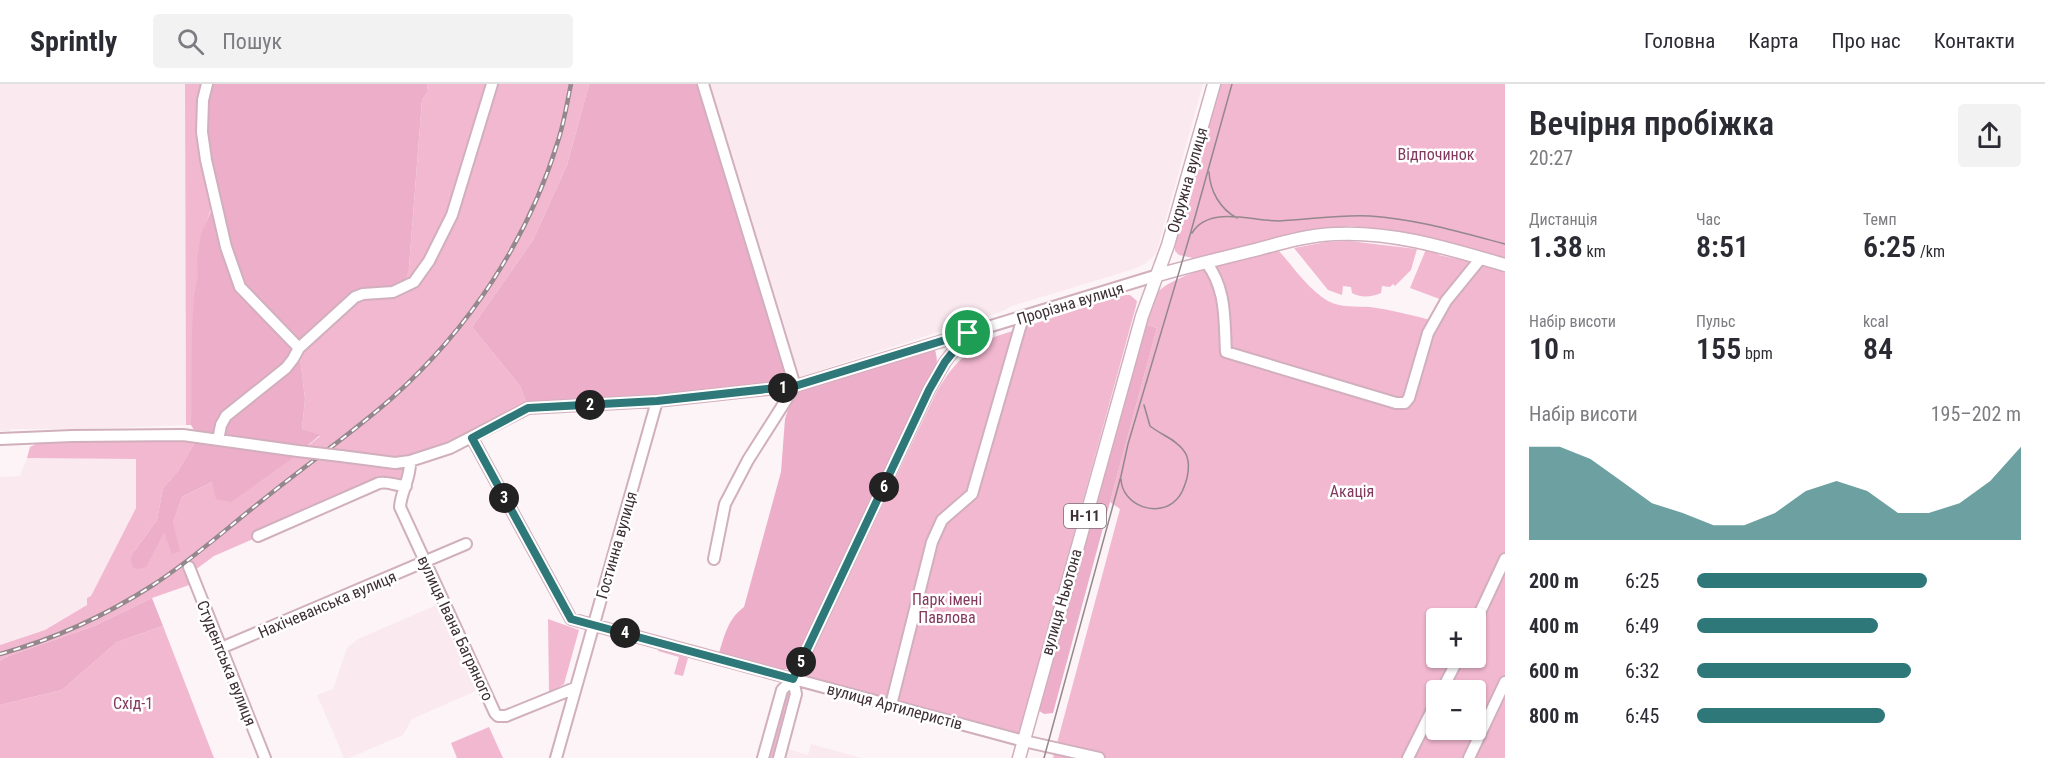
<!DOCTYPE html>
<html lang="uk">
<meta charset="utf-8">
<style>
:root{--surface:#fff;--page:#f2f2f3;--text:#2b2b33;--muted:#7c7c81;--line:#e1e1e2;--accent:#2f787a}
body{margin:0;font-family:"Roboto Condensed",sans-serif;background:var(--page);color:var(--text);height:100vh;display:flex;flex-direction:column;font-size:22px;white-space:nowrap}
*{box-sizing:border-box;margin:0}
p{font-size:20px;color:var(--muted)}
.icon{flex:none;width:33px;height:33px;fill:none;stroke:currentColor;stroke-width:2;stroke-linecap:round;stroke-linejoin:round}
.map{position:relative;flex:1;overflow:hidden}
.details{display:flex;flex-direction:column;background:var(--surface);width:540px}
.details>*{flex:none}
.buttons{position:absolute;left:1426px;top:524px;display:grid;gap:12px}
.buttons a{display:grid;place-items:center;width:60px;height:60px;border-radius:6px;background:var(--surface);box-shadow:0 2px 4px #0004;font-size:30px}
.pin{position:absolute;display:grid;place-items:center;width:51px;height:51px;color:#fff;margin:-26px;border:3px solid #fff;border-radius:50%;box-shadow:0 2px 6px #0007}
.km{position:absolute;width:30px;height:30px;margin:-15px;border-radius:50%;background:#222;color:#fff;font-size:16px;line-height:30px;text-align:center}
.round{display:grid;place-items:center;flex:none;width:63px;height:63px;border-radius:6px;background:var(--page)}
.head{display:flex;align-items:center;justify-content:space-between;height:102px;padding:0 24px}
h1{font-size:33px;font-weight:600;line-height:45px}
.figures{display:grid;grid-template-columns:repeat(3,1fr);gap:9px;height:102px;padding:6px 24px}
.figures div{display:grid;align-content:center}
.figures b{font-size:30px;font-weight:600}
.figures small{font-size:16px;font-weight:400}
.figures p{font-size:16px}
.chart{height:168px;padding:12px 24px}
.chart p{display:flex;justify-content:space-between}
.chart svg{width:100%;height:108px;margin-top:6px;fill:var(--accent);opacity:.7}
ul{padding:0 24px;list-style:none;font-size:20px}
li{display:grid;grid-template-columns:96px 72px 1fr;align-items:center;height:45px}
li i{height:15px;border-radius:8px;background:var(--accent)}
header{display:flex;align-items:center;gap:36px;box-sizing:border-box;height:84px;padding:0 30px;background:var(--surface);border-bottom:2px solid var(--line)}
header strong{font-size:28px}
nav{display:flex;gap:33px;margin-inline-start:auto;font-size:21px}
.search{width:420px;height:54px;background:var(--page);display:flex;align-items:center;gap:15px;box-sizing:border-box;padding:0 21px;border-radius:6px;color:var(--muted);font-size:22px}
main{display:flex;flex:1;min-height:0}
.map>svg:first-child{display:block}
</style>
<header>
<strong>Sprintly</strong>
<div class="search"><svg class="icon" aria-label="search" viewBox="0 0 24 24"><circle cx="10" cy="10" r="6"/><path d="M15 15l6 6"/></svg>Пошук</div>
<nav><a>Головна</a><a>Карта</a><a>Про нас</a><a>Контакти</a></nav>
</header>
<main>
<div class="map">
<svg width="1505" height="674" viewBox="0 0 1505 674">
<rect width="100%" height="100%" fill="#fcf4f7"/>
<!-- built -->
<path fill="#fbe9f0" d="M 0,0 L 185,0 L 186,341 L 85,345 L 10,345 L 10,347 L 0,347 Z
M 703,0 L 1203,0 L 1156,170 L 1146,179 L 1134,185 L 1012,222 L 1003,227 L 793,295 Z
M 27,374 L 136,375 L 136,424 L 91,513 L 87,514 L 87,521 L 45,546 L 0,561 L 0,393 L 20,392 Z
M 439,520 L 478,606 L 412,635 L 403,651 L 349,674 L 344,674 L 317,611 L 333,605 L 347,564 L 358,555 Z
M 811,660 L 861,674 L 786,674 L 788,665 L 808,671 Z"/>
<!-- green -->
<path fill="#f2b8d0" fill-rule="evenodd" d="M 185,0 L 207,0 L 214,113 C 210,133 200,150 198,170 C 197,178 199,186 198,193 C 192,243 193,292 191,341 L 186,341 Z
M 427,0 L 589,0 L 567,81 L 533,156 L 472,243 L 520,302 L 528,324 L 410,377 L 406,402 L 385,398 L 214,472 L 191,489 L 195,499 L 152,514 L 94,542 L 6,573 L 0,577 L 0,561 L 45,546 L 87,521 L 87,514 L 91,512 L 136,424 L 136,375 L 27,374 L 30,363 L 36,360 L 134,356 L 195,358 L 178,387 L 163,404 L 157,436 L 133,469 L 173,439 L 182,413 L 212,398 L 297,371 L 320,352 L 302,345 L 305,315 L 299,264 L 334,234 L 409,183 L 422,16 L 428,7 Z
M 1221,0 L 1505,0 L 1505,175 L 1418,152 L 1351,142 L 1291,149 L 1277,155 L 1193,174 L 1179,171 L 1175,167 L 1175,158 Z
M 1349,157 L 1417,165 L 1411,186 L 1395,202 L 1393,200 L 1390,203 L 1382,202 L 1381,209 C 1372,213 1360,214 1352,209 L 1351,203 L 1343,202 L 1342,211 L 1328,206 L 1294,164 L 1326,158 Z
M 1427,163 L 1434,165 L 1439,171 L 1462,176 L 1473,172 L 1505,181 L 1505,674 L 1053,674 L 1120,425 L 1110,418 L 1157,244 L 1145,240 C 1148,232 1150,221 1154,213 C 1168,188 1250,174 1279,167 C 1294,184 1309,206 1328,217 C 1341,224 1356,222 1370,223 C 1391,226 1413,231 1434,237 L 1445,217 L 1410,204 ZM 1437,534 L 1476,534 L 1476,573 L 1437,573 ZM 1437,606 L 1476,606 L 1476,645 L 1437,645 Z
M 1122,211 L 1130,211 L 1137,217 L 1136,222 L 1019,651 L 806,593 L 804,586 L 936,309 C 951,283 966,266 994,253 Z
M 548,535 L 579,546 L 564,600 L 549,609 Z
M 163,542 L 214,674 L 0,674 L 0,621 L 62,606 L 117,558 Z
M 659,565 L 688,574 L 683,592 L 674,590 L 679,573 L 658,567 Z
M 786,608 L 791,610 L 776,674 L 767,674 Z
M 489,643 L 503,674 L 457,674 L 451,659 Z"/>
<!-- forest -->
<path fill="#ecaec9" d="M 207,0 L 427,0 L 428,7 L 422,16 L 409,183 L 403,205 L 363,210 L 299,264 L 305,315 L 302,345 L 320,351 L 306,363 L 197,351 L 191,341 L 192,247 L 194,213 L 198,191 L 197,174 L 201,150 L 211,127 L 214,113 L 206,76 Z
M 589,0 L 703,0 L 795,302 L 933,260 C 941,282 936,284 924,303 L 797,575 L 789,585 L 779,585 L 719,569 C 725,550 728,535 744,523 L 781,388 L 785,335 L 795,303 L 528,324 L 520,302 L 472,243 L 533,156 L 567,81 Z
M 1145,240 L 1157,244 L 1053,629 L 1044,630 L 1038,626 Z
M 195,358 L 297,371 L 231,418 L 216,415 L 212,398 L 182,413 L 173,439 L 180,467 L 172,470 L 164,448 L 146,483 L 138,485 L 133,483 L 131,476 L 133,469 L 157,436 L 163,404 L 178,387 Z
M 152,514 L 163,542 L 117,558 L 62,606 L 0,621 L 0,577 L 6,573 L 94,542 Z"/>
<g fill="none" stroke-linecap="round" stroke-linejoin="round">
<defs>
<path id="minor" d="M 207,0 L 203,16 L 202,48 L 206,76 L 226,163 L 240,203 L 299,264
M 703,0 L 795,302 L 748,376 L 725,420 L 714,475
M 1206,178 C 1227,206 1224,235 1226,268 L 1396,319 L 1405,319 L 1409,314 L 1428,249 L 1446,217 L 1481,174
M 472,354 L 571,535 L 1024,657 L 1099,674
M 0,355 L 72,352 L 183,351 L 298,367
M 218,356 L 221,341 L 226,332 L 286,284 L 293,275 L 299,264 L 355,213 L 363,210 L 393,208 L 414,198 L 429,177 L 452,131 L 492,0
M 341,372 L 395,379 L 410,377 L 450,364 L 528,324 L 657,317 L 795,302 L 1158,191
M 410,377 C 411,394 401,407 400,423 L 495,629 L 498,632 L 506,632 L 575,604
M 258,452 L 379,399 C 388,397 396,402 406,402
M 189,483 L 265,674
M 1476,537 L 1505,475
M 221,564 L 466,460
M 1442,606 L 1459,573
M 891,621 L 932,458 L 942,436 L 972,410 L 1023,233
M 556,674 L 657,317
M 763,674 L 782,606 L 793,595 L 929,306 L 945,278 L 967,250
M 779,674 L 796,610 L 793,595
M 1408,674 L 1437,616
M 1469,674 L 1505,598"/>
<path id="major" d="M 1158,191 C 1190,182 1222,174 1255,166 C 1281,159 1308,151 1335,150 C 1394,147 1450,165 1505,181
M 1019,674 L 1142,232 L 1168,161 L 1214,0"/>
</defs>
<!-- minor casing -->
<use href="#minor" stroke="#d1afbd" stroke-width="14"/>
<!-- major casing -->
<use href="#major" stroke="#d1afbd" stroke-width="15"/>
<!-- minor -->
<use href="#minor" stroke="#fff" stroke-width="10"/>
<!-- major -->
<use href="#major" stroke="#fff" stroke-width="12"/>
<!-- tram -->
<path stroke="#94888d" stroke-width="1.5" d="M 1209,88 C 1210,107 1220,125 1237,134
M 1192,149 C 1209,121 1251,137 1278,137 C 1309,136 1339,130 1370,132 C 1416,135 1460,148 1505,160
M 1121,395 C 1122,422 1159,435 1177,415 C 1183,409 1185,401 1187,394 C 1189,385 1190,375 1184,367 C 1176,355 1161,351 1150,342 L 1144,321
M 1044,674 L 1121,392 L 1128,360 L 1190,151 L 1232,0"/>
<defs>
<path id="rail" d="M 0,570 C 55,555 105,532 153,501 C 192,476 227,444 264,415 C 306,381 351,350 392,314 C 469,245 528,156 558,57 C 564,39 567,19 571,0"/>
</defs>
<!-- rail casing -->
<use href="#rail" stroke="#94888d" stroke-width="4.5"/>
<!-- rail -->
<use href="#rail" stroke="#fff" stroke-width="2" stroke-dasharray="7" stroke-linecap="butt"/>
<defs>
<path id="minor-bridge" d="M 298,367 L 341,372"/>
</defs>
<!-- minor-bridge casing -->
<use href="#minor-bridge" stroke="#d1afbd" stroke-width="14" stroke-linecap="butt"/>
<!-- minor-bridge -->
<use href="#minor-bridge" stroke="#fff" stroke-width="10"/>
</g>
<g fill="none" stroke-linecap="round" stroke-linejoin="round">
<defs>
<path id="route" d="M 968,249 L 945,278 L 929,306 L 793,595 L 571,535 L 472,354 L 528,324 L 657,317 L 795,302 Z"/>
</defs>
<!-- route casing -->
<use href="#route" stroke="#fff" stroke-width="12"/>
<!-- route -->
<use href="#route" stroke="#2f787a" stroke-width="8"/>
</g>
<g text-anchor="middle" stroke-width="5" stroke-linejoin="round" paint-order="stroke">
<!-- shield labels -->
<rect fill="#fff" stroke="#786e72" stroke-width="1.5" x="1064" y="420" width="42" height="24" rx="4.5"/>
<g font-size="15" font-weight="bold" fill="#3e3036">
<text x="1085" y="437">Н-11</text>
</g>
<!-- park labels -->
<g font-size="16" fill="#82395d" stroke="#fff">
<text x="1436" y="76">Відпочинок</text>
<text x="1352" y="413">Акація</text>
<text x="947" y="521">Парк імені<tspan x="947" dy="18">Павлова</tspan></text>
<text x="133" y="625">Схід-1</text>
</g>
<!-- street labels -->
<g font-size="16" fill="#3e3036" stroke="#fff">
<text transform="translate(1187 96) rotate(-74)" y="6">Окружна вулиця</text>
<text transform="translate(1070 219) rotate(-17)" y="6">Прорізна вулиця</text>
<text transform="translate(616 461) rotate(-74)" y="6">Гостинна вулиця</text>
<text transform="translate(1061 518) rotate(-74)" y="6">вулиця Ньютона</text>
<text transform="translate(327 520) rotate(-23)" y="6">Нахічеванська вулиця</text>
<text transform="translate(456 544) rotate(65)" y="6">вулиця Івана Багряного</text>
<text transform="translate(227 579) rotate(68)" y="6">Студентська вулиця</text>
<text transform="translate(895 622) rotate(15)" y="6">вулиця Артилеристів</text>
</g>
</g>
</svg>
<div class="buttons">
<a>+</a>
<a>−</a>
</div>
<div class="pin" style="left:968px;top:249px;background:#1e9e55"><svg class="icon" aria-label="arrive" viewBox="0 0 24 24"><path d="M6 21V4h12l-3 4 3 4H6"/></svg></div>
<b class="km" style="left:783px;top:304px">1</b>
<b class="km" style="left:590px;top:321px">2</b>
<b class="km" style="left:504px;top:414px">3</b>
<b class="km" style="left:625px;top:549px">4</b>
<b class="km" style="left:801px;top:578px">5</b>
<b class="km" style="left:884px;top:403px">6</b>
</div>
<section class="details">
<div class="head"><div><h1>Вечірня пробіжка</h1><p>20:27</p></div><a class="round"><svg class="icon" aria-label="share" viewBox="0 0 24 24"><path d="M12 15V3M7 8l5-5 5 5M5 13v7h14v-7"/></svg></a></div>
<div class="figures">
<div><p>Дистанція</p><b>1.38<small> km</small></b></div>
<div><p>Час</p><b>8:51</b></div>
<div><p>Темп</p><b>6:25<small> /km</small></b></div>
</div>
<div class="figures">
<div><p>Набір висоти</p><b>10<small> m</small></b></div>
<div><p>Пульс</p><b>155<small> bpm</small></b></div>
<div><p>kcal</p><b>84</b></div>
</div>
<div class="chart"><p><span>Набір висоти</span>195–202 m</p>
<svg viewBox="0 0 160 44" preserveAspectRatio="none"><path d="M0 44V6L10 6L20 11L30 20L40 29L50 33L60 38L70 38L80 33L90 24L100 20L110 24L120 33L130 33L140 29L150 20L160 6V44z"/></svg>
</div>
<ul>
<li><b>200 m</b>6:25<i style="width:71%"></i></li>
<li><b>400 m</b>6:49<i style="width:56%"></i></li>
<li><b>600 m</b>6:32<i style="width:66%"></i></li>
<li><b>800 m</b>6:45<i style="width:58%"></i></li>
</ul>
</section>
</main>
